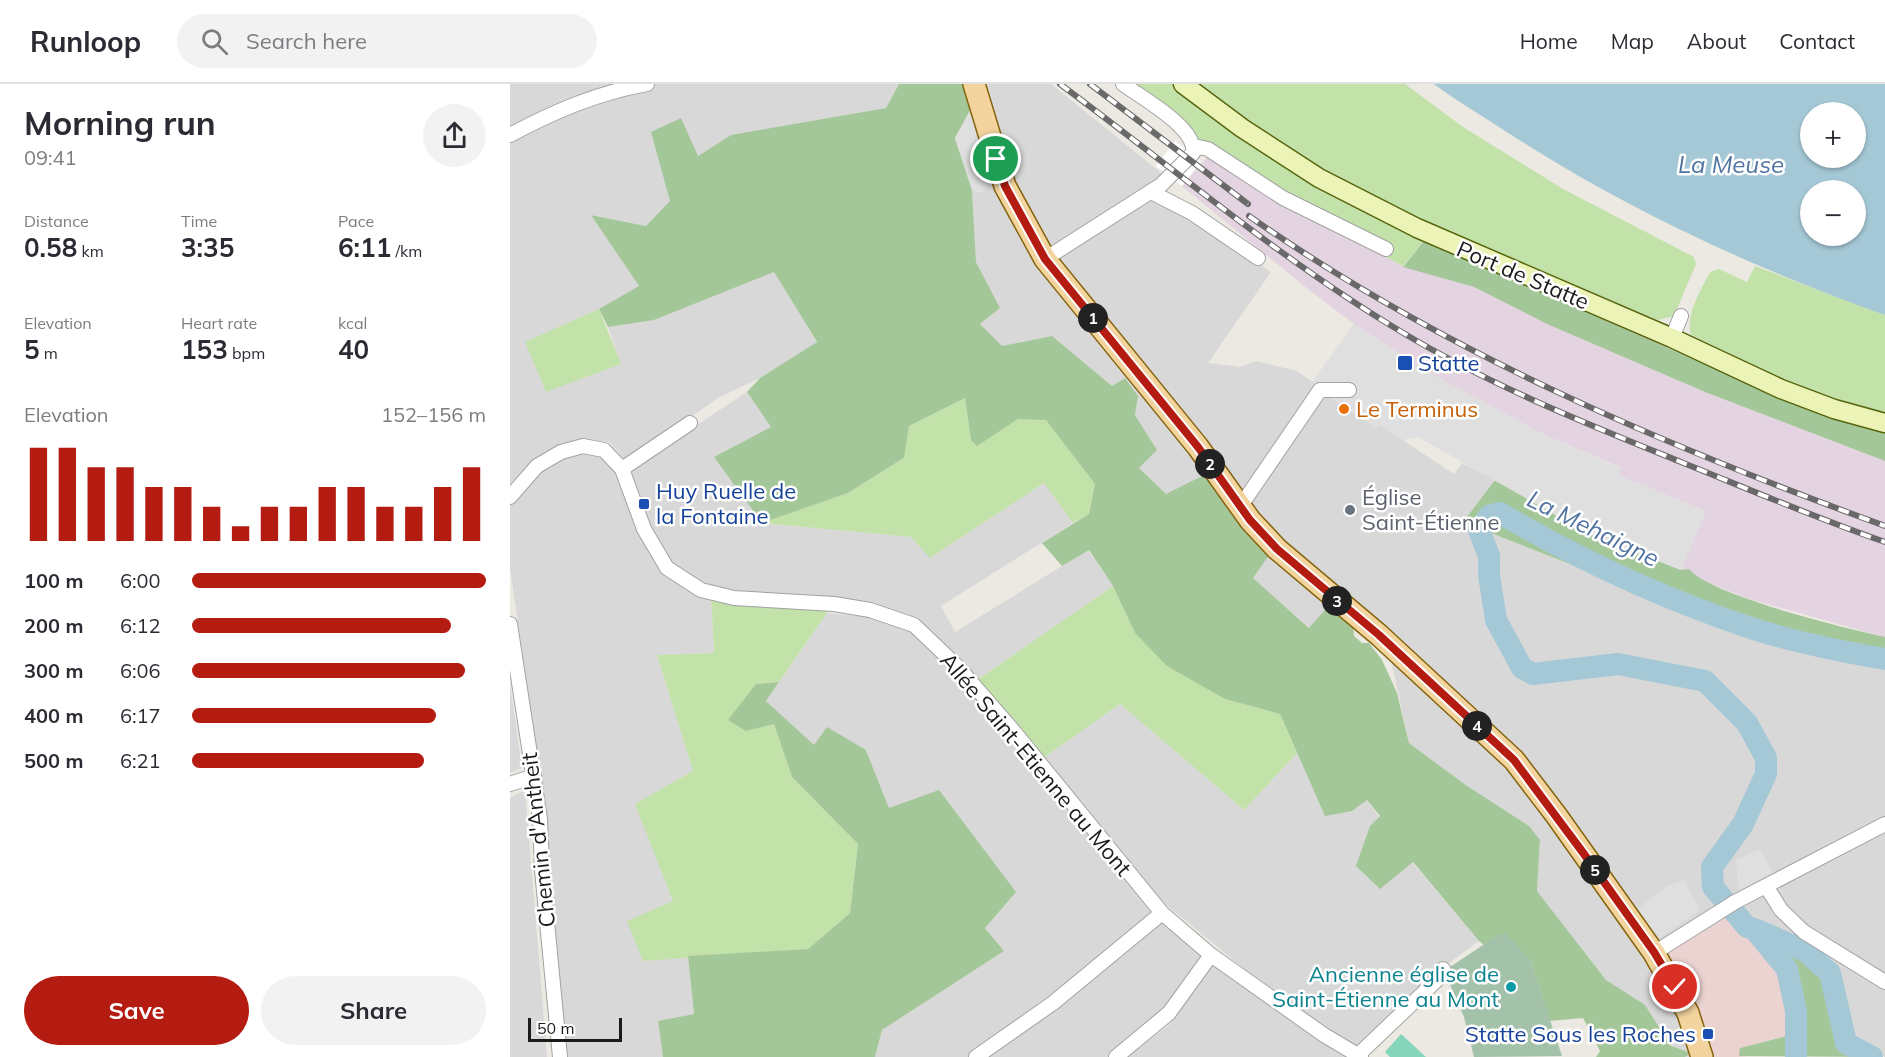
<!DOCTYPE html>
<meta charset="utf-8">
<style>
:root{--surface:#fff;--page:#f2f2f3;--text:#2b2b33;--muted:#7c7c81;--line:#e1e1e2;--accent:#b41b11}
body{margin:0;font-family:Mulish,sans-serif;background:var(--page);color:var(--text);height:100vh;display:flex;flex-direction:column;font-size:22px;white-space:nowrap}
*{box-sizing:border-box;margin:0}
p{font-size:20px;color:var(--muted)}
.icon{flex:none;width:33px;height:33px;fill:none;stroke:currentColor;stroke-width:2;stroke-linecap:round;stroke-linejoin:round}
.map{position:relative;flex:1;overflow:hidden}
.side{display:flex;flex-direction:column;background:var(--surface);width:510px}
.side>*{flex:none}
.buttons{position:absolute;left:1290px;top:18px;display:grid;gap:12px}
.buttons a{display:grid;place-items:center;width:66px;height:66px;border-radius:50%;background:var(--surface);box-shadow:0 2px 4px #0004;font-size:30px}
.scale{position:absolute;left:18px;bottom:15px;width:94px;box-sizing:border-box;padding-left:6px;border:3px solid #1b1b1b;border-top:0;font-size:16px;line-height:21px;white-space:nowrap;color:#1b1b1b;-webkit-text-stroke:4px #fff;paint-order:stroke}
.pin{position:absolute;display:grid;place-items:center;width:51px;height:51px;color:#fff;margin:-26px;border:3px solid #fff;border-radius:50%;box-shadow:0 2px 6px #0007}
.km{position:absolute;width:30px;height:30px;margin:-15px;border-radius:50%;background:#222;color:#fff;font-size:16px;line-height:30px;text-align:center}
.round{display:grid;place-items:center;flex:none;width:63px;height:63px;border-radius:32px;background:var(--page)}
.summary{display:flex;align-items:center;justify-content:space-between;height:102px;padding:0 24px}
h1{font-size:33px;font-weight:700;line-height:45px}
.metrics{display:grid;grid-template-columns:repeat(3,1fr);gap:9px;height:102px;padding:6px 24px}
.metrics div{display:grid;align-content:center}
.metrics b{font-size:26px;font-weight:700}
.metrics small{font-size:16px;font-weight:400}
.metrics p{font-size:16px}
.chart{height:168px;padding:12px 24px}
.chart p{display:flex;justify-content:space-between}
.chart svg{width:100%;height:108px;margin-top:6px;stroke:var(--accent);stroke-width:6}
.primary-button{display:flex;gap:12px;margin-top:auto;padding:12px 24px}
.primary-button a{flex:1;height:69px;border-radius:36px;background:var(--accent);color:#fff;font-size:24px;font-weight:700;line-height:69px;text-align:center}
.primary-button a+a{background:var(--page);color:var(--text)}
ul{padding:0 24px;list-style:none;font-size:20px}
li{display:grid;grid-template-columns:96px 72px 1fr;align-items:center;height:45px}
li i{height:15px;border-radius:8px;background:var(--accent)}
header{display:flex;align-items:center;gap:36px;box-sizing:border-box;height:84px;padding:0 30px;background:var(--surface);border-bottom:2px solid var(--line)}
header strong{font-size:28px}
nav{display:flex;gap:33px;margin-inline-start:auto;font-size:21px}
.search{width:420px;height:54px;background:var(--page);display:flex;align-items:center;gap:15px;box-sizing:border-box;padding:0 21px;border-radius:33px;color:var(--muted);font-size:22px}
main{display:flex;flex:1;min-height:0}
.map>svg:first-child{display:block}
</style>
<header>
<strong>Runloop</strong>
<div class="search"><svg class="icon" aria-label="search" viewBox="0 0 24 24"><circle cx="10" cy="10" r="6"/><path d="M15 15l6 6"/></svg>Search here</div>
<nav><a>Home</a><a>Map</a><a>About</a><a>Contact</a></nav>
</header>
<main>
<section class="side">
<div class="summary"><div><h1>Morning run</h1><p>09:41</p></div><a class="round"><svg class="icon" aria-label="share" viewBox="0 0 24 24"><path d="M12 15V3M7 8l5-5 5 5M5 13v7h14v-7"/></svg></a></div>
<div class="metrics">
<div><p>Distance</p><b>0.58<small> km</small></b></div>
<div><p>Time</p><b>3:35</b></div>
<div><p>Pace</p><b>6:11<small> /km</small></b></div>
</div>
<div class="metrics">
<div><p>Elevation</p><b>5<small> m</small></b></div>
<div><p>Heart rate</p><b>153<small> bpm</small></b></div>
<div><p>kcal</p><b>40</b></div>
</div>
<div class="chart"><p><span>Elevation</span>152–156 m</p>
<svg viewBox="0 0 160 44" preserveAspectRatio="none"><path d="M5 44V6M15 44V6M25 44V14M35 44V14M45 44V22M55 44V22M65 44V30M75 44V38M85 44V30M95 44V30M105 44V22M115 44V22M125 44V30M135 44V30M145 44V22M155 44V14"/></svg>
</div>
<ul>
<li><b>100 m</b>6:00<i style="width:100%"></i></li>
<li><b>200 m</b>6:12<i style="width:88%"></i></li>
<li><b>300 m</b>6:06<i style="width:93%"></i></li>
<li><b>400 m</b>6:17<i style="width:83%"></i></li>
<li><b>500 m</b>6:21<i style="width:79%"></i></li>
</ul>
<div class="primary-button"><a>Save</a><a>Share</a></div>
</section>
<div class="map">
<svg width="1375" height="973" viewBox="0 0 1375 973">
<rect width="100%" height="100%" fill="#ebe9e1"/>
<!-- residential -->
<path fill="#d9d8d8" d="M 0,0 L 389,0 L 376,24 L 221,51 L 188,72 L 161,117 L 137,142 L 82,131 L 129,202 L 89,225 L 16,258 L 111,281 L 98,243 L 144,236 L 264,188 L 307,259 L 250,294 L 208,314 L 116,377 L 99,358 L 71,355 L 47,362 L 22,377 L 0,400 Z
M 454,0 L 541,0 L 655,92 L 646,110 L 761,188 L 698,279 L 730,283 L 746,277 L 787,287 L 867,344 L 870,341 L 944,390 L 952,379 L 985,396 L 953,438 L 1234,548 L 1301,566 L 1375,580 L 1375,973 L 1352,960 L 1336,959 L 1320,889 L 1295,867 L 1207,829 L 1165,903 L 1182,973 L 1175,973 L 1180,969 L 1161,962 L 1135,922 L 1096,896 L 1027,807 L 1030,757 L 899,659 L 875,548 L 829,510 L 800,544 L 742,494 L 727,433 L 694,391 L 656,411 L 629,384 L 647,366 L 625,331 L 628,312 L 614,294 L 602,302 L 542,252 L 492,262 L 470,240 L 490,224 L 466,178 L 462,106 L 472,109 L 481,93 Z
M 237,308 L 261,343 L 252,439 L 401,453 L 505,417 L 535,399 L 563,439 L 431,522 L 445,548 L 578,466 L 603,502 L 467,596 L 406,538 L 201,509 L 204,569 L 147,571 L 183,687 L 126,720 L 163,817 L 133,877 L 178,872 L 184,930 L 148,937 L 153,973 L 56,973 L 54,936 L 45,874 L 37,736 L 0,484 L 0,418 L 26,392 L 49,376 L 74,368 L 92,372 L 109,391 L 137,442 L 117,387 Z
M 317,529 L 358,533 L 400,547 L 449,594 L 648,834 L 557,899 L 652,833 L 698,871 L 657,926 L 597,973 L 365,973 L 372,946 L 494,867 L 379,724 L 356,665 L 304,662 L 256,617 Z
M 0,600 L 12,684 L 0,689 Z
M 610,620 L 734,726 L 787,669 L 815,731 L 856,715 L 902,778 L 969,857 L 931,885 L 847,961 L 842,962 L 776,919 L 643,810 L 532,675 Z
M 15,706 L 37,973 L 0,973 L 0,714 Z
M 702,878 L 839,973 L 617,973 L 659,941 Z"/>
<!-- commercial -->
<path fill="#ebd3d1" d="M 1207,829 L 1244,845 L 1277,885 L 1286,927 L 1284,950 L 1230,964 L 1230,972 L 1239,973 L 1204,973 L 1180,912 L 1149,865 Z"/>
<!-- industrial -->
<path fill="#e4d3e0" d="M 698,72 L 783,124 L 893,182 L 964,203 L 1037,240 L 1195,308 L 1375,377 L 1375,553 L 1239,515 L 1187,494 L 1179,485 L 1171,486 L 1195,427 L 1108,391 L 1110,383 L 1035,351 L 925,292 L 844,240 L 799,206 L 672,102 Z"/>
<!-- grass -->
<path fill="#c2e2aa" d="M 613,0 L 673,0 L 907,144 L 914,157 L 893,182 L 872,171 L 875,165 L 698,65 Z
M 685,0 L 895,0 L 953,43 L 1053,105 L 1184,173 L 1186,180 L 1164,232 L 1148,236 C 1041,193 930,154 829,96 C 779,68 732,34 685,0 Z
M 1245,182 L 1375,231 L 1375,331 L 1317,316 L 1181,251 C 1175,231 1191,206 1200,188 L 1209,185 L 1237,198 Z
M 89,225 L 111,280 L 36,308 L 15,258 Z
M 455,314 L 461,355 L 508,335 L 536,335 L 585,400 L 579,430 L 563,439 L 534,399 L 420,474 L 401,453 L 252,439 L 338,409 L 393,375 L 399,342 Z
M 603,502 L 625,549 L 715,615 L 770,630 L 787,669 L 734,726 L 610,620 L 532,675 L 467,596 Z
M 201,509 L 314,519 L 317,529 L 269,598 L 246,600 L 236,647 L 264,640 L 282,693 L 348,760 L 340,829 L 298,865 L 133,877 L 117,837 L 163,817 L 125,720 L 183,687 L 147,571 L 204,569 Z"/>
<!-- forest -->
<path fill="#a4c799" d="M 389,0 L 454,0 L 461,25 L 445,54 L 462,106 L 466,178 L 490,224 L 470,240 L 492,262 L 542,252 L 602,302 L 615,294 L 628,312 L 625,331 L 647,366 L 629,384 L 656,410 L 694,391 L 727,433 L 762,467 L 743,494 L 799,544 L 821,519 L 843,538 L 844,552 L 852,559 L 859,559 L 872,576 L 887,609 L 899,659 L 957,702 L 1019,742 L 1030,756 L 1027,807 L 1096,896 L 1135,921 L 1161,962 L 1181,969 L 1175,973 L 1086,973 L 1090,967 L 1073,934 L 1040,937 L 1020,876 L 988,851 L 974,861 L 969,857 L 903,778 L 870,805 L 846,782 L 860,742 L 870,732 L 857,716 L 842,727 L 815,732 L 770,630 L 715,615 L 657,582 L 625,549 L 603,502 L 579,466 L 552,482 L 532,459 L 579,430 L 585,400 L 536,336 L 508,335 L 467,362 L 461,356 L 455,314 L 399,342 L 394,374 L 338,409 L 252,439 L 204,373 L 261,343 L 237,308 L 250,294 L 307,258 L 264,188 L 144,236 L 98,243 L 89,225 L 129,202 L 81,131 L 136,142 L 160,117 L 141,48 L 171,34 L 188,72 L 221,51 L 376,24 Z
M 914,157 L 1269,313 L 1375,347 L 1375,377 L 1195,308 L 1037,240 L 964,203 L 893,183 Z
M 985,396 L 1077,449 L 1171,486 L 1179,485 C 1202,512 1335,544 1375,553 L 1375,580 L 1301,566 L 1234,548 L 953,438 Z
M 269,598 L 256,617 L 304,661 L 317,643 L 356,666 L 379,724 L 429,706 L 506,808 L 475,844 L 494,867 L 372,946 L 365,973 L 153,973 L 148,937 L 184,930 L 178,872 L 298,865 L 340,829 L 348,760 L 282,693 L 264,640 L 236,647 L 218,636 L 246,600 Z
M 1244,845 L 1295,867 L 1320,889 L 1335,959 L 1352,960 L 1371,973 L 1229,972 L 1230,964 L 1284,950 L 1286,927 L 1277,885 Z"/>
<!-- cemetery -->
<path fill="#a4c2aa" d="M 996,849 L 1020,876 L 1052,972 L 964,973 L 954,933 L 934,887 L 988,851 Z"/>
<!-- pitch -->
<path fill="#85d5bb" d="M 891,950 L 916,973 L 880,973 L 875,968 Z"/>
<!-- parking -->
<path fill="#dfdfdf" d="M 461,25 L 481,93 L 472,109 L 462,106 L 445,54 Z
M 844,240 L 925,292 L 1035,351 L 1110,384 L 1109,391 L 1196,428 L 1171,486 L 1077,449 L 908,353 L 893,356 L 870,341 L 867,344 L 827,319 L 802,298 Z
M 1250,765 L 1267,796 L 1234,813 L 1228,805 L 1226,776 Z
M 1174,796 L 1190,826 L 1148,855 L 1126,826 L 1157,802 Z"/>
<!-- water -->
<path fill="#a4c8d6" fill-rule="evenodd" d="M 924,0 L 1375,0 L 1375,231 C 1240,183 1109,122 989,43 C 968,29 945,16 924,0 ZM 1300,28 L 1346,28 L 1346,74 L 1300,74 ZM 1300,106 L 1346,106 L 1346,152 L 1300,152 Z"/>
<!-- pier -->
<path fill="#fff" d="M 665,57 L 691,77 L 672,102 L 646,82 Z"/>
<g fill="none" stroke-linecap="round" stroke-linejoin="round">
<!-- river -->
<path stroke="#a4c8d6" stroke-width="22" d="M 1247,846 L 1295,867 L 1320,889 L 1336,959 L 1362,973
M 1286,973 L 1286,927 L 1277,885 L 1244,845 L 1237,843 L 1203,803 L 1202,783 L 1233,740 L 1256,690 L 1256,674 L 1237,639 L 1195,597 L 1108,580 L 1023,590 L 1012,584 L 986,536 L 979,491 L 979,472 L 969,446 L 980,431 L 990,429 C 1068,475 1152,514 1238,543 C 1282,558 1329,567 1375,575"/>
<defs>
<path id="street" d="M 0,51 C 45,27 87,9 137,0
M 684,62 L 698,65 L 773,114 L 876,165
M 641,108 L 682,129 L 748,174
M 535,175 L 651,101 L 683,69 C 687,44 632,14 613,0
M 1162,254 L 1171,232
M 112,385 L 180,339
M 0,413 L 27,382 L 51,368 L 73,362 L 94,366 L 112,385 L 134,445 L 157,484 L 191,506 L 224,514 L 324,520 L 360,526 L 404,541 L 449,584 L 506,650 L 652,829 L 701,871 L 814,951 L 851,973
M 730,423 L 810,306 L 839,306
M 0,540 L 30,735 L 32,786 L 50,973
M 0,700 L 24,692
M 1256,802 L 1271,826 L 1294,848 L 1375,898
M 1144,869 L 1225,818 L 1375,740
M 848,971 L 930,893 L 933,885
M 466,973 L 543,919 L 652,829
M 606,973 L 659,929 L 701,871"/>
<path id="secondary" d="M 673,0 L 732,44 L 809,94 L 907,144 L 1162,254 L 1271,305 L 1324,325 L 1375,339"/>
<path id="primary" d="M 464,0 L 495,102 L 535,175 L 688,363 L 740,436 L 767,465 L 869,551 L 1004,676 L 1046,731 L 1144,869 L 1178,929 L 1192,973"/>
</defs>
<!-- street casing -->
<use href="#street" stroke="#a2a2a2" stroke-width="16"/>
<!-- secondary casing -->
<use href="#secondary" stroke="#57660e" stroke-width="21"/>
<!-- primary casing -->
<use href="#primary" stroke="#85640d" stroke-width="24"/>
<!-- street -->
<use href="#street" stroke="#fff" stroke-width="14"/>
<!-- secondary -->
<use href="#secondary" stroke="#ecf3b7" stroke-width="18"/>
<!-- primary -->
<use href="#primary" stroke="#f3d49e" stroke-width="21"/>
<defs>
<path id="rail" d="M 550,0 C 662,83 770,175 890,247 C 979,301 1075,339 1171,378 C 1238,405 1306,434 1375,458
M 580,0 L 738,120
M 739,132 C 933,268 1153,361 1375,442"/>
</defs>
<!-- rail casing -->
<use href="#rail" stroke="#696969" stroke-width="6"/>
<!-- rail -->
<use href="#rail" stroke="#fff" stroke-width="4" stroke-dasharray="11" stroke-linecap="butt"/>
</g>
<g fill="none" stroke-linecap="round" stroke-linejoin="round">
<defs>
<path id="route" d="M 486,75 L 495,102 L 535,175 L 688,363 L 740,436 L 767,465 L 869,551 L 1004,676 L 1074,770 L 1144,868 L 1165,903"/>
</defs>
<!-- route casing -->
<use href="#route" stroke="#fff" stroke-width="12"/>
<!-- route -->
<use href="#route" stroke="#b41b11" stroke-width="8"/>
</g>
<!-- markers -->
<g fill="#1a4fb4" stroke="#fff" stroke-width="2">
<rect x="887" y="271" width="16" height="16" rx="3"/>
<rect x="128" y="414" width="12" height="12" rx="3"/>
<rect x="1192" y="944" width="12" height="12" rx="3"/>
</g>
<circle fill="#e8710a" stroke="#fff" stroke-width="2" cx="834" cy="325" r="6"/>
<circle fill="#6b7280" stroke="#fff" stroke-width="2" cx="840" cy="426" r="6"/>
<circle fill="#0f9aa8" stroke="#fff" stroke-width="2" cx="1001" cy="903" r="6"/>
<g text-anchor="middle" stroke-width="5" stroke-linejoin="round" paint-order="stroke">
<!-- street labels -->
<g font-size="22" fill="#1b1b1b" stroke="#fff">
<text transform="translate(1013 191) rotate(23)" y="8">Port de Statte</text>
<text transform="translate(526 680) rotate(50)" y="8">Allée Saint-Etienne au Mont</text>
<text transform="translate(28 756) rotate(-96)" y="8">Chemin d'Antheit</text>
</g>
<!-- transit labels -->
<g font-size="22" fill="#164399" stroke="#fff" text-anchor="start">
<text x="908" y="287">Statte</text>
<text x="146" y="415">Huy Ruelle de<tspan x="146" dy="25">la Fontaine</tspan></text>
<text x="1186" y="958" text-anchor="end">Statte Sous les Roches</text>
</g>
<!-- food labels -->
<g font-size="22" fill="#c56008" stroke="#fff" text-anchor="start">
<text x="846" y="333">Le Terminus</text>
</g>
<!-- worship labels -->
<g font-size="22" fill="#5b616d" stroke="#fff" text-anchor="start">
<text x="852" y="421">Église<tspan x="852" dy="25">Saint-Étienne</tspan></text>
</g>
<!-- culture labels -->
<g font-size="22" fill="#0d838f" stroke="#fff" text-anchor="end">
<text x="989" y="898">Ancienne église de<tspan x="989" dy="25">Saint-Étienne au Mont</tspan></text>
</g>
<!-- water labels -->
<g font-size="24" font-style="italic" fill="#5174a1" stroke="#fff">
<text x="1221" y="89">La Meuse</text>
<text transform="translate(1083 445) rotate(26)" y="8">La Mehaigne</text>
</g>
</g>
</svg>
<div class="buttons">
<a>+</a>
<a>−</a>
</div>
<div class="scale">50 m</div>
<div class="pin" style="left:486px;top:75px;background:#1e9e55"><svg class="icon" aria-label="arrive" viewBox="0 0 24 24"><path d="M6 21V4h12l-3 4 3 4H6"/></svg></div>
<div class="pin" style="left:1165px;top:903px;background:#d93025"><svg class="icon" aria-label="check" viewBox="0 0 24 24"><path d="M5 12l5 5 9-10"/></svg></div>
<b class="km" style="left:583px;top:234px">1</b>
<b class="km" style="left:700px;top:380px">2</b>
<b class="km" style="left:827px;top:517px">3</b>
<b class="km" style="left:967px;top:642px">4</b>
<b class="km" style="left:1085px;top:786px">5</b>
</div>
</main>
